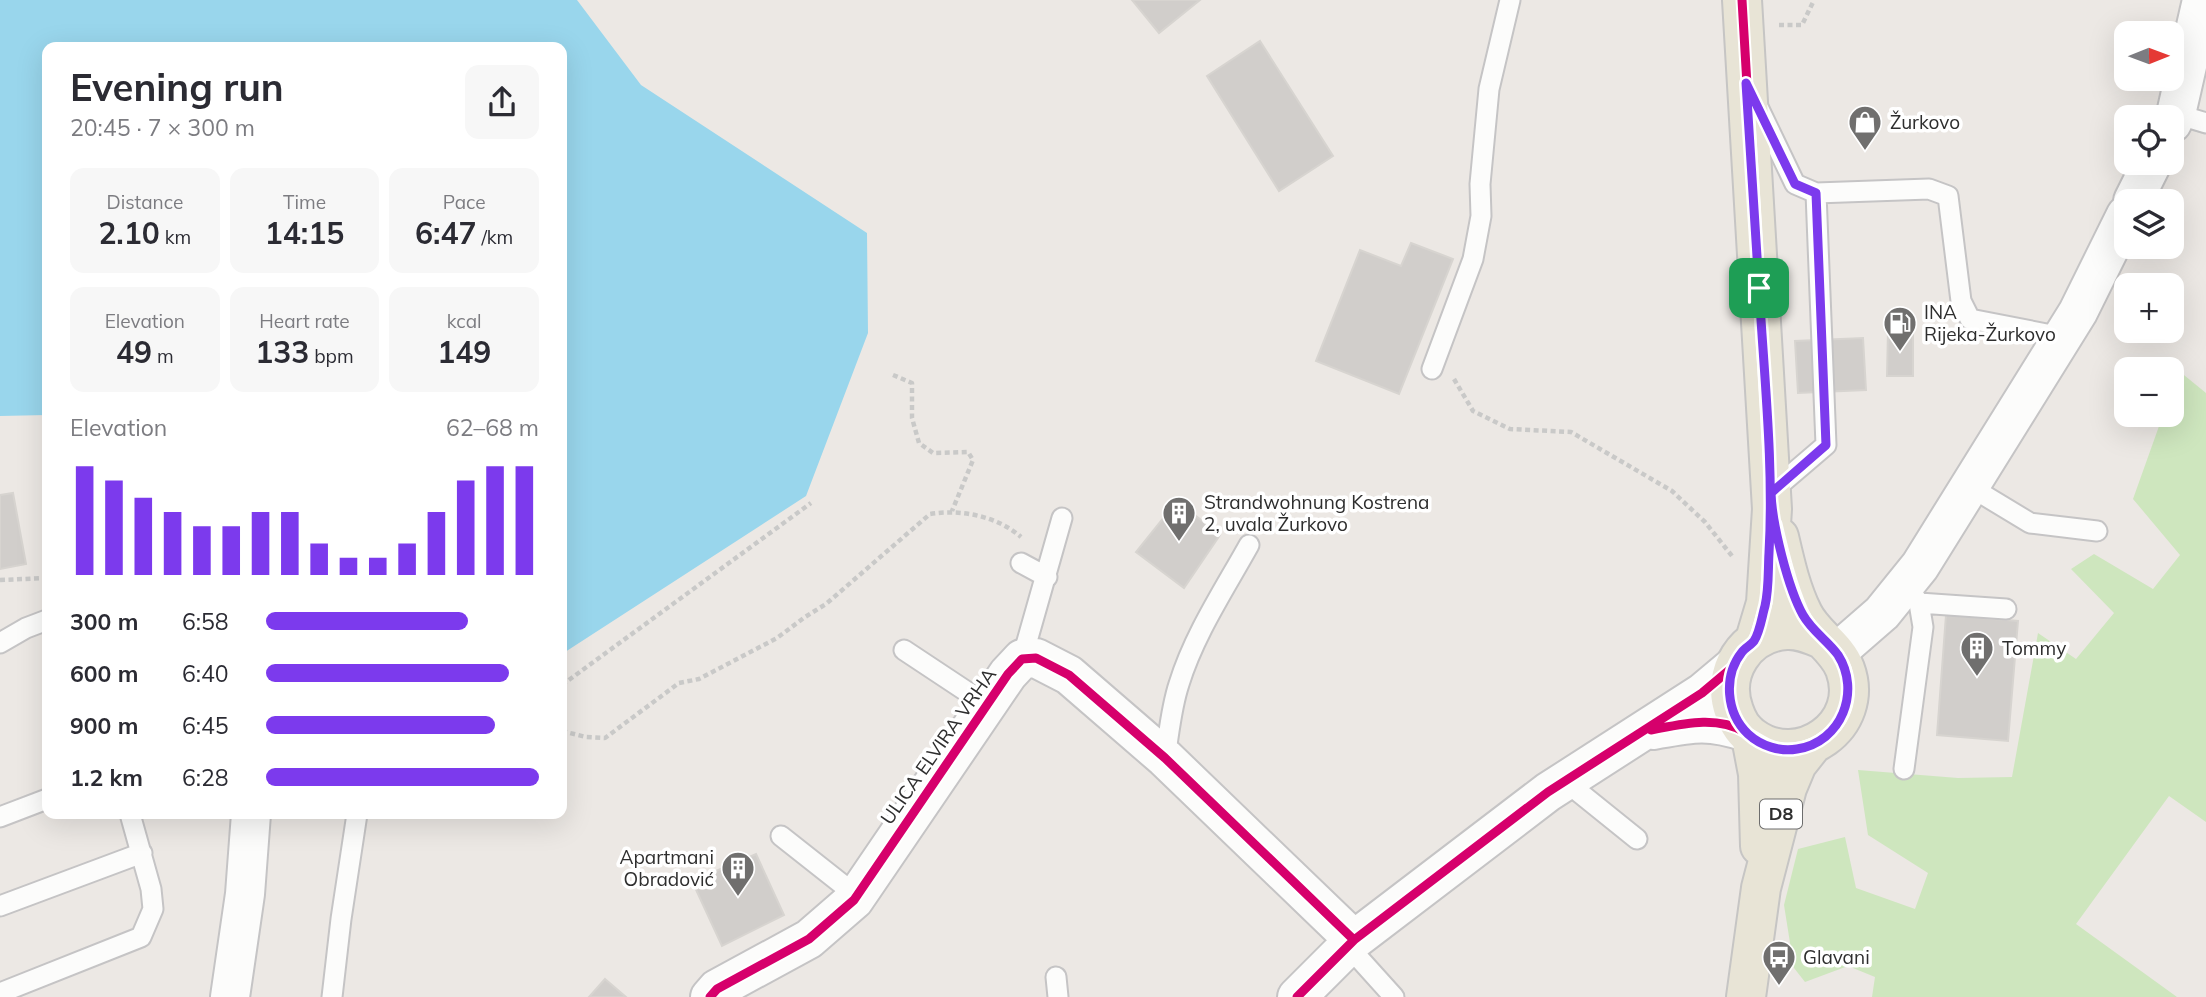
<!DOCTYPE html>
<meta charset="utf-8">
<style>
:root{--surface:#fff;--page:#f7f7f7;--text:#2b2b33;--muted:#7c7c81;--accent:#7c3aed}
body{margin:0;font-family:Mulish,sans-serif;background:var(--page);color:var(--text);height:100vh;display:flex;flex-direction:column;font-size:26px;white-space:nowrap}
*{box-sizing:border-box;margin:0}
p{font-size:23px;color:var(--muted)}
.icon{flex:none;width:38px;height:38px;fill:none;stroke:currentColor;stroke-width:2;stroke-linecap:round;stroke-linejoin:round}
.map{position:relative;flex:1;overflow:hidden}
.sheet{position:absolute;left:42px;top:42px;width:525px;height:777px;display:flex;flex-direction:column;background:var(--surface);border-radius:14px;box-shadow:0 7px 28px #0002}
.sheet>*{flex:none}
.needle{width:46px;rotate:89deg}
.tools{position:absolute;left:2114px;top:21px;display:grid;gap:14px}
.tools a{display:grid;place-items:center;width:70px;height:70px;border-radius:14px;background:var(--surface);box-shadow:0 7px 28px #0002;font-size:35px}
.pin{position:absolute;display:grid;place-items:center;width:60px;height:60px;color:#fff;margin:-30px;border-radius:14px;box-shadow:0 4px 10px #0006}
.round{display:grid;place-items:center;flex:none;width:74px;height:74px;border-radius:14px;background:var(--page)}
.overview{display:flex;align-items:center;justify-content:space-between;height:119px;padding:0 28px}
h1{font-size:38px;font-weight:700;line-height:52px}
.figures{display:grid;grid-template-columns:repeat(3,1fr);gap:10px;height:119px;padding:7px 28px}
.figures div{display:grid;align-content:center;border-radius:14px;background:var(--page);text-align:center}
.figures b{font-size:30px;font-weight:700}
.figures small{font-size:19px;font-weight:400}
.figures p{font-size:19px}
.chart{height:196px;padding:14px 28px}
.chart p{display:flex;justify-content:space-between}
.chart svg{width:100%;height:126px;margin-top:7px;stroke:var(--accent);stroke-width:6}
ul{padding:0 28px;list-style:none;font-size:23px}
li{display:grid;grid-template-columns:112px 84px 1fr;align-items:center;height:52px}
li i{height:18px;border-radius:9px;background:var(--accent)}
.map>svg:first-child{display:block}
</style>
<div class="map">
<svg width="2206" height="997" viewBox="0 0 2206 997">
<rect width="100%" height="100%" fill="#ece8e4"/>
<!-- green -->
<path fill="#cee6be" d="M 2179,371 L 2206,393 L 2206,822 L 2169,796 L 2076,924 L 2177,997 L 1872,997 L 1875,977 L 1848,966 L 1805,982 L 1794,968 L 1784,905 L 1798,849 L 1845,837 L 1856,888 L 1915,909 L 1928,873 L 1868,835 L 1858,770 L 1958,778 L 2012,777 L 2038,633 L 2076,659 L 2114,613 L 2071,569 L 2094,554 L 2153,589 L 2180,555 L 2133,499 L 2163,415 L 2172,415 L 2172,391 Z"/>
<!-- water -->
<path fill="#99d6ec" d="M 0,0 L 577,0 L 641,85 L 867,233 L 868,333 L 806,496 L 562,654 L 562,47 L 47,47 L 47,415 L 0,416 Z"/>
<!-- building -->
<path fill="#d1cecb" stroke="#d7d4d0" stroke-width="2" d="M 1132,0 L 1200,0 L 1159,33 Z
M 1260,41 L 1333,156 L 1279,191 L 1207,76 Z
M 1411,243 L 1453,259 L 1399,394 L 1316,361 L 1360,250 L 1401,266 Z
M 1888,330 L 1913,330 L 1913,376 L 1887,376 Z
M 1863,338 L 1866,390 L 1798,393 L 1795,341 Z
M 13,493 L 26,564 L 0,569 L 0,495 Z
M 1177,501 L 1220,535 L 1184,588 L 1136,552 Z
M 1946,615 L 2018,621 L 2008,741 L 1937,735 Z
M 756,854 L 784,915 L 722,946 L 692,881 Z
M 605,979 L 626,997 L 589,997 Z"/>
<g fill="none" stroke-linecap="round" stroke-linejoin="round">
<defs>
<path id="lane" d="M 1759,109 L 1795,184 L 1816,193 L 1929,189 L 1948,196 L 1961,301 L 1970,319 L 2062,337
M 2176,114 L 2206,123
M 1432,369 L 1473,259 L 1481,216 L 1480,184 L 1489,89 L 1510,0
M 1969,486 L 2030,523 L 2097,531
M 1771,492 L 1826,445 L 1816,193
M 1021,563 L 1047,577
M 1919,603 L 2006,609
M 0,643 L 26,628 L 47,620
M 904,650 L 987,705
M 1022,659 L 1062,518
M 1165,758 C 1169,734 1171,708 1179,684 C 1194,635 1224,590 1249,545
M 1904,769 L 1923,627 L 1919,603 L 1906,584
M 1565,781 L 1637,839
M 0,817 L 47,799
M 781,836 L 857,896
M 0,906 L 142,853
M 1348,946 L 1394,997
M 1056,977 L 1058,997
M 0,993 L 141,937 L 153,909 L 151,889 L 130,814
M 332,997 L 341,919 L 357,814"/>
<path id="street" d="M 2172,123 L 2176,114 L 2202,0
M 2133,201 L 2152,163
M 1836,653 L 1882,613 L 1920,566 L 2078,312 L 2126,215
M 1653,730 C 1692,723 1708,719 1746,732
M 230,997 L 245,894 L 251,814
M 710,997 L 717,989 L 809,939 L 854,900 L 1008,674 L 1022,659 L 1036,658 L 1069,675 L 1165,758 L 1354,940
M 1297,997 L 1354,940 L 1548,792 L 1702,693 L 1733,667"/>
<path id="primary" d="M 1742,0 L 1772,509 L 1766,603 L 1755,640
M 1779,537 C 1785,563 1791,590 1803,614 C 1813,635 1837,647 1845,669 C 1866,725 1799,772 1752,737 C 1743,731 1737,720 1734,711 C 1720,673 1745,633 1786,630 C 1799,629 1810,634 1822,639
M 1751,737 L 1758,774 L 1760,846
M 1746,997 L 1761,888 L 1787,788 L 1797,764 L 1812,745"/>
</defs>
<!-- lane casing -->
<use href="#lane" stroke="#c5c4c5" stroke-width="23"/>
<!-- street casing -->
<use href="#street" stroke="#c5c4c5" stroke-width="42"/>
<!-- primary casing -->
<use href="#primary" stroke="#c6c5c4" stroke-width="42"/>
<!-- path -->
<path stroke="#c9c9c8" stroke-width="4.5" stroke-dasharray="5 3.5" stroke-linecap="butt" d="M 1779,25 L 1802,25 L 1814,0
M 893,375 L 912,383 L 912,418 L 919,443 L 933,453 L 968,452 L 973,460 L 952,511
M 1454,379 L 1473,411 L 1510,429 L 1571,432 L 1672,491 L 1705,522 L 1732,556
M 0,580 L 47,578
M 562,685 L 811,503
M 562,731 L 586,737 L 605,738 L 679,683 L 699,679 L 777,638 L 805,617 L 826,604 L 930,514 C 961,509 997,516 1021,537"/>
<!-- lane -->
<use href="#lane" stroke="#fcfcfb" stroke-width="19"/>
<!-- street -->
<use href="#street" stroke="#fcfcfb" stroke-width="38"/>
<!-- primary -->
<use href="#primary" stroke="#e8e4d6" stroke-width="38"/>
<defs>
<path id="cycleway" d="M 1651,730 C 1682,724 1716,715 1745,732 C 1758,739 1768,748 1784,749 C 1805,750 1822,742 1835,727 C 1853,706 1853,673 1836,652 C 1825,639 1809,628 1802,611 C 1790,583 1783,554 1776,524
M 710,997 L 717,989 L 809,939 L 854,900 L 1008,674 L 1022,659 L 1036,658 L 1069,675 L 1165,758 L 1354,940
M 1297,997 L 1354,940 L 1548,792 L 1702,693 L 1733,667 L 1742,652 L 1755,640 L 1766,603 L 1772,509 L 1742,0"/>
</defs>
<!-- cycleway casing -->
<use href="#cycleway" stroke="#fff" stroke-width="13"/>
<!-- cycleway -->
<use href="#cycleway" stroke="#d6006c" stroke-width="9"/>
</g>
<g fill="none" stroke-linecap="round" stroke-linejoin="round">
<defs>
<path id="route" d="M 1759,288 C 1764,376 1774,465 1769,553 C 1768,570 1769,589 1765,606 C 1762,616 1760,632 1754,641 C 1751,645 1745,648 1742,652 C 1723,676 1726,713 1748,734 C 1761,746 1780,752 1797,749 C 1842,742 1861,691 1838,655 C 1828,641 1812,631 1803,615 C 1788,588 1772,524 1771,493 L 1826,445 L 1816,193 L 1795,184 L 1746,83 L 1759,288"/>
</defs>
<!-- route casing -->
<use href="#route" stroke="#fff" stroke-width="14"/>
<!-- route -->
<use href="#route" stroke="#7c3aed" stroke-width="9"/>
</g>
<!-- icons -->
<defs>
<symbol id="shop-pin" viewBox="-11 -11 22 30"><path d="M0 17L-7.5 6A9.5 9.5 0 1 1 7.5 6Z" fill="#706f6e" stroke="#fff"/><path d="M-5-2.5h2.3a2.7 3.5 0 0 1 5.4 0H5L5.5 6h-11ZM-1.5-2.5h3a1.5 2.3 0 0 0-3 0Z" fill="#fff"/></symbol>
<symbol id="fuel-pin" viewBox="-11 -11 22 30"><path d="M0 17L-7.5 6A9.5 9.5 0 1 1 7.5 6Z" fill="#706f6e" stroke="#fff"/><path d="M-5.5-6h7V0h2V4h1.3V-2.5L3-4.5l.8-.8L6-3V5H2.5V1h-1V6h-7ZM-4.2-4.7v3.2H.2V-4.7Z" fill="#fff"/></symbol>
<symbol id="building-pin" viewBox="-11 -11 22 30"><path d="M0 17L-7.5 6A9.5 9.5 0 1 1 7.5 6Z" fill="#706f6e" stroke="#fff"/><path d="M-4-6H4V6H1V3H-1V6H-4ZM-2.5-4.3h1.7v1.8h-1.7ZM.8-4.3h1.7v1.8H.8ZM-2.5-1h1.7V.8h-1.7ZM.8-1h1.7V.8H.8Z" fill="#fff"/></symbol>
<symbol id="bus-pin" viewBox="-11 -11 22 30"><path d="M0 17L-7.5 6A9.5 9.5 0 1 1 7.5 6Z" fill="#706f6e" stroke="#fff"/><path d="M-5-6H5V4H4V6H2V4H-2V6H-4V4H-5ZM-3.5-4V0h7V-4ZM-3.5 1.2v1.5H-2V1.2ZM2 1.2v1.5H3.5V1.2Z" fill="#fff"/></symbol>
</defs>
<g fill-rule="evenodd">
<use href="#shop-pin" x="1846" y="103" width="38" height="52"/>
<use href="#fuel-pin" x="1881" y="304" width="38" height="52"/>
<use href="#building-pin" x="1160" y="494" width="38" height="52"/>
<use href="#building-pin" x="1958" y="629" width="38" height="52"/>
<use href="#building-pin" x="719" y="849" width="38" height="52"/>
<use href="#bus-pin" x="1760" y="938" width="38" height="52"/>
</g>
<g text-anchor="middle" stroke-width="7" stroke-linejoin="round" paint-order="stroke">
<!-- shield labels -->
<rect fill="#fff" stroke="#6d6d6d" stroke-width="2" x="1760" y="799.5" width="42" height="29" rx="5"/>
<g font-size="18" font-weight="bold" fill="#2e2e2e">
<text x="1781" y="820">D8</text>
</g>
<!-- poi labels -->
<g font-size="19" fill="#2e2e2e" stroke="#fff" text-anchor="start">
<text x="1890" y="129">Žurkovo</text>
<text x="1924" y="319">INA<tspan x="1924" dy="22">Rijeka-Žurkovo</tspan></text>
<text x="1204" y="509">Strandwohnung Kostrena<tspan x="1204" dy="22">2, uvala Žurkovo</tspan></text>
<text x="2002" y="655">Tommy</text>
<text x="714" y="864" text-anchor="end">Apartmani<tspan x="714" dy="22">Obradović</tspan></text>
<text x="1803" y="964">Glavani</text>
</g>
<!-- street labels -->
<g font-size="19" fill="#2e2e2e" stroke="#fff">
<text transform="translate(938 746) rotate(-55)" y="7">ULICA ELVIRA VRHA</text>
</g>
</g>
</svg>
<div class="tools">
<a><svg class="needle" viewBox="-14 -14 28 28"><path d="M0-13l5 13h-10z" fill="#e53935"/><path d="M0 13l5-13h-10z" fill="#7c7c81"/></svg></a>
<a><svg class="icon" aria-label="locate" viewBox="0 0 24 24"><circle cx="12" cy="12" r="6"/><path d="M12 2v4M12 18v4M2 12h4M18 12h4"/></svg></a>
<a><svg class="icon" aria-label="layers" viewBox="0 0 24 24"><path d="M12 4l9 5-9 5-9-5zM3 14l9 5 9-5"/></svg></a>
<a>+</a>
<a>−</a>
</div>
<div class="pin" style="left:1759px;top:288px;background:#1e9e55"><svg class="icon" aria-label="arrive" viewBox="0 0 24 24"><path d="M6 21V4h12l-3 4 3 4H6"/></svg></div>
<section class="sheet">
<div class="overview"><div><h1>Evening run</h1><p>20:45 · 7 × 300 m</p></div><a class="round"><svg class="icon" aria-label="share" viewBox="0 0 24 24"><path d="M12 15V3M7 8l5-5 5 5M5 13v7h14v-7"/></svg></a></div>
<div class="figures">
<div><p>Distance</p><b>2.10<small> km</small></b></div>
<div><p>Time</p><b>14:15</b></div>
<div><p>Pace</p><b>6:47<small> /km</small></b></div>
</div>
<div class="figures">
<div><p>Elevation</p><b>49<small> m</small></b></div>
<div><p>Heart rate</p><b>133<small> bpm</small></b></div>
<div><p>kcal</p><b>149</b></div>
</div>
<div class="chart"><p><span>Elevation</span>62–68 m</p>
<svg viewBox="0 0 160 44" preserveAspectRatio="none"><path d="M5 44V6M15 44V11M25 44V17M35 44V22M45 44V27M55 44V27M65 44V22M75 44V22M85 44V33M95 44V38M105 44V38M115 44V33M125 44V22M135 44V11M145 44V6M155 44V6"/></svg>
</div>
<ul>
<li><b>300 m</b>6:58<i style="width:74%"></i></li>
<li><b>600 m</b>6:40<i style="width:89%"></i></li>
<li><b>900 m</b>6:45<i style="width:84%"></i></li>
<li><b>1.2 km</b>6:28<i style="width:100%"></i></li>
</ul>
</section>
</div>
